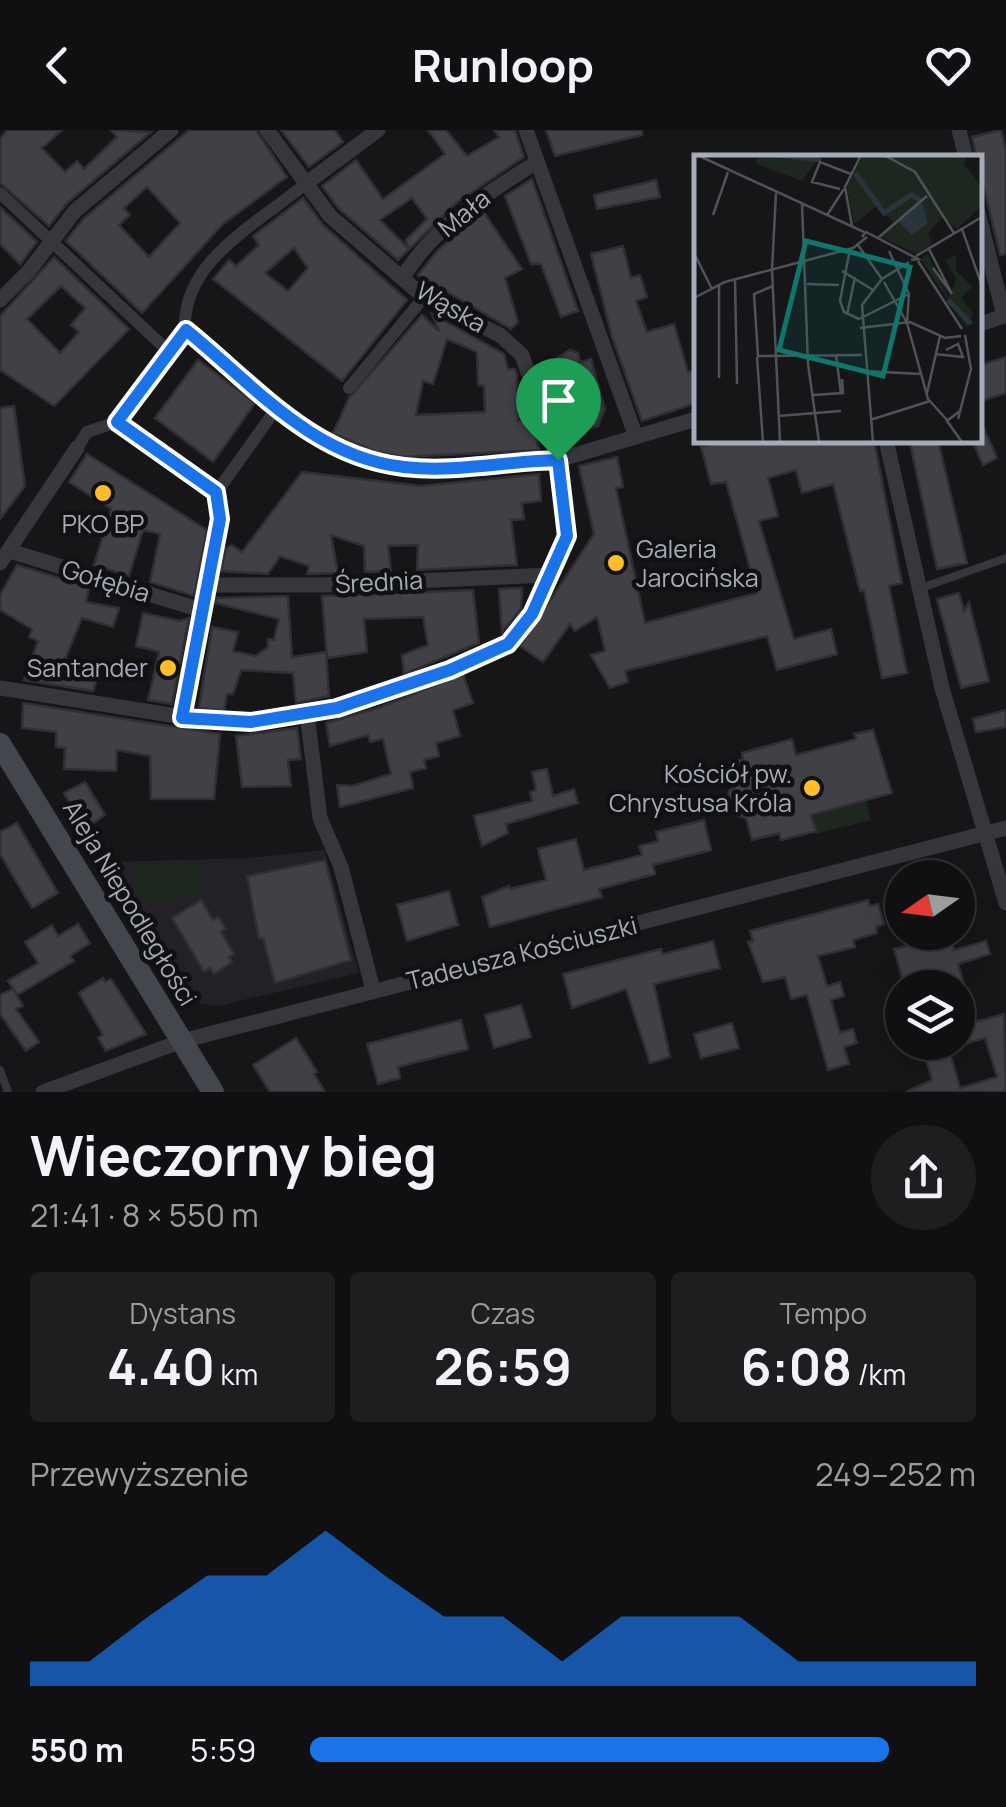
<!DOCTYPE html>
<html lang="pl">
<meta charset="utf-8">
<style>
:root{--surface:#101012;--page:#1e1e20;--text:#f1f3f6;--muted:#9c9d9f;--line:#303032;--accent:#1a73e8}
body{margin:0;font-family:Manrope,sans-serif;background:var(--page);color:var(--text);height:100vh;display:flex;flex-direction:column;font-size:38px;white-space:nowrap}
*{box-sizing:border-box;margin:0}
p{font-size:32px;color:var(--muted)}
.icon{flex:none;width:55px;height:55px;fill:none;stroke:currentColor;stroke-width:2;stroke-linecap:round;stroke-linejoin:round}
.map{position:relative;height:962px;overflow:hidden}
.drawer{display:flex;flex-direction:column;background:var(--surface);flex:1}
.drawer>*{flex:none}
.needle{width:65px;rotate:256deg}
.fabs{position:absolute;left:885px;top:730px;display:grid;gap:20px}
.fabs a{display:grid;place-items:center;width:90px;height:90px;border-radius:50%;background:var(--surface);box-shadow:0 10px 40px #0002,0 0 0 2px var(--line);font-size:50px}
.pin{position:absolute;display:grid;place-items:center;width:85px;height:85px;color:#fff;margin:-102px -42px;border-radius:50% 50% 50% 0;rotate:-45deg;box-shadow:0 0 10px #0007}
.pin .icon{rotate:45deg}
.round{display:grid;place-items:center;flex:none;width:105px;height:105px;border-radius:52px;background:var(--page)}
.headline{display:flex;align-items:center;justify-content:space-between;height:170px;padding:0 30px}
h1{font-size:55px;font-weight:700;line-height:75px}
.stats{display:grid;grid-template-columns:repeat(3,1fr);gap:15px;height:170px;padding:10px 30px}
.stats div{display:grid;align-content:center;border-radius:10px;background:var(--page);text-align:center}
.stats b{font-size:50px;font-weight:700}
.stats small{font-size:28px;font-weight:400}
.stats p{font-size:28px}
.chart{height:280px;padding:20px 30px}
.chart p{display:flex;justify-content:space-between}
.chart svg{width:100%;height:180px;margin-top:10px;fill:var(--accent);opacity:.7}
ul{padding:0 30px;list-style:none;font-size:32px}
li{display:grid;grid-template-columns:160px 120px 1fr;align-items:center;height:75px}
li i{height:25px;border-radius:12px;background:var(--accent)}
header{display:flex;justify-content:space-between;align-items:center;height:130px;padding:0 30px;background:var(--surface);font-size:45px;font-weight:700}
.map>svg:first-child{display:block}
</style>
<header><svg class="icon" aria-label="back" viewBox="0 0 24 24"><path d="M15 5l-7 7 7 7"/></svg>Runloop<svg class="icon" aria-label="heart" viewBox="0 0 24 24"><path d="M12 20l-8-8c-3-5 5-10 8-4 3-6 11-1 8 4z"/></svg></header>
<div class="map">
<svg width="1006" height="962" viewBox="0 0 1006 962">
<rect width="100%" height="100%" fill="#161618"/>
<!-- built -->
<path fill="#222125" d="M 324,720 L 359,843 L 218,876 L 200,873 L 111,732 L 249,728 Z"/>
<!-- green -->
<path fill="#1d261f" d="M 866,670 L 871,690 L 815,704 L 810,685 Z
M 200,733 L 201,768 L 137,770 L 136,735 Z"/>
<!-- building -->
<path fill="#404045" stroke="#302f34" stroke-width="2.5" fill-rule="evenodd" d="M 7,0 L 62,0 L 42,18 L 65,42 L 77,31 L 84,39 L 117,7 L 111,0 L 151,2 L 67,73 L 49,96 L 0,53 L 0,9 Z
M 189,0 L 256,0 L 287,47 L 223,94 L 142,183 L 66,111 L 83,89 ZM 147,57 L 180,93 L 149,127 L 119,95 L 130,85 L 124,78 Z
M 281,0 L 335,0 L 343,12 L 309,37 Z
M 428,0 L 446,0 L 467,26 L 499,7 L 494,0 L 515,0 L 524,27 L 456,73 L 398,130 L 338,78 L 322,56 L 356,30 L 383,69 L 445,24 ZM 412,68 L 427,89 L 406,110 L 409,119 L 380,90 Z
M 546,0 L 642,0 L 642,5 L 555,26 Z
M 1001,0 L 1006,21 L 1006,124 L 1000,125 L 972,7 Z
M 532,49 L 578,181 L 561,187 L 541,134 L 531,134 L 505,66 Z
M 656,50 L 660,67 L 597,79 L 594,65 Z
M 303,68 L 323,95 L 407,170 L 342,251 L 213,149 L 229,130 L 236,136 L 259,115 L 253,106 ZM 294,118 L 308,138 L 288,161 L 265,143 Z
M 0,77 L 37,112 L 20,134 L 0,114 Z
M 483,81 L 522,139 L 505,148 L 518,192 L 511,199 L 418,145 L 438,120 Z
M 623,116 L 631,148 L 640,145 L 647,167 L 636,171 L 647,202 L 674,194 L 688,242 L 696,240 L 696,273 L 642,291 L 612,207 L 591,124 Z
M 54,127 L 129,199 L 54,276 L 0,240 L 0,186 ZM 61,156 L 85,178 L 71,195 L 79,202 L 60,223 L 27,189 Z
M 432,184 L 504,224 L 508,239 L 515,239 L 517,245 L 518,291 L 532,290 L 539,320 L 405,327 L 374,321 L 333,303 L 349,268 L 422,185 L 439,201 ZM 447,209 L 477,222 L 478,255 L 484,256 L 485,282 L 416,285 L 423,251 L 433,254 Z
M 570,220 L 578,223 L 580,232 L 591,229 L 605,279 L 598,296 L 580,301 L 579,297 L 571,299 L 568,288 L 563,289 L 547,234 Z
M 1006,227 L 1006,263 L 978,272 L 978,236 Z
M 198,230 L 255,273 L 213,332 L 155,288 Z
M 14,276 L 25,356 L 0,389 L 0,278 Z
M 978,285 L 997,328 L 983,335 L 972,310 L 978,310 Z
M 712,310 L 874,310 L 902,453 L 889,456 L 907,543 L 882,548 L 864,460 L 860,461 L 833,354 L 802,363 L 796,340 L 768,348 L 778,386 L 759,391 L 794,509 L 831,499 L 837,524 L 777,540 L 767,506 L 625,541 L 628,552 L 610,558 L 591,525 L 605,521 L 597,487 L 575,501 L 570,494 L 543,532 L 520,516 L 594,404 L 579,336 L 617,327 L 623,357 L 616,358 L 645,493 L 757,463 L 726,352 L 711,354 L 701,317 L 713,314 Z
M 938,310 L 967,433 L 937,439 L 910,313 Z
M 87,324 L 207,400 L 194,466 L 150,452 L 160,404 L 143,400 L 129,446 L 94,435 L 111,379 L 69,352 Z
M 302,342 L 421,356 L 539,344 L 541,371 L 522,373 L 524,389 L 511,390 L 517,435 L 417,440 L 418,415 L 388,416 L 391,441 L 365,442 L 364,416 L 331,405 L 338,443 L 307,444 L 309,436 L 280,426 L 268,444 L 221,441 L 226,418 L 232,415 L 242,422 Z
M 17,435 L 89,457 L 86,472 L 119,478 L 113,497 L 82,488 L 64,532 L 100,539 L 93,561 L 24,550 L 38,511 L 29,507 L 32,499 L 0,480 L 0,465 Z
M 522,458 L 521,479 L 502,502 L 499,459 Z
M 473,460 L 479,513 L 404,544 L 402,525 L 428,515 L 423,487 L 364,489 L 367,522 L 327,528 L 322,466 Z
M 959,463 L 964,481 L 969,473 L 989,551 L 961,558 L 937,469 Z
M 288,466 L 292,527 L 326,522 L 329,566 L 296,573 L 293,543 L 241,540 L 233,564 L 227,564 L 224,581 L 199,578 L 212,497 L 238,502 L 233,521 L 256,526 L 268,517 L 268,509 L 274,510 L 279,489 L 215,473 L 216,468 Z
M 143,483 L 180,491 L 189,488 L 172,574 L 148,570 L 159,522 L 136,516 Z
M 463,544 L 473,573 L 453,580 L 460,606 L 436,613 L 439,626 L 424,630 L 426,638 L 410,642 L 413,658 L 340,677 L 337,655 L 352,656 L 391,644 L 383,609 L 370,612 L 368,605 L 330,616 L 326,593 L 381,577 Z
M 23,573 L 220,604 L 214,669 L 151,669 L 150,626 L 117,620 L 116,641 L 64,639 L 65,618 L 56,617 L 56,602 L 22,598 Z
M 1006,580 L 1006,597 L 976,602 L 973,589 Z
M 297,598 L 301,629 L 288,630 L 291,656 L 242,657 L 236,606 Z
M 873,600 L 892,663 L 811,685 L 816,701 L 781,710 L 779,703 L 752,710 L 746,688 L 734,685 L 727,674 L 729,661 L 738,654 L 732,632 L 743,629 L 742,623 L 792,609 L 796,625 L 856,609 L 854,604 Z
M 547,639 L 553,666 L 574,659 L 578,673 L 506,694 L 508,703 L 482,716 L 474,686 L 532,671 L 530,662 L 536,660 L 532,642 Z
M 85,652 L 105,685 L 85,699 L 64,663 Z
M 704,690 L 711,720 L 653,735 L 655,744 L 599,759 L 602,767 L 490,797 L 482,767 L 509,756 L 510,759 L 546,750 L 538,719 L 576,709 L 584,740 L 642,725 L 639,716 L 658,711 L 656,702 Z
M 17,693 L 58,763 L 32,778 L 0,724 L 0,702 Z
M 325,730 L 351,830 L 275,853 L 263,808 L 259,809 L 247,746 Z
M 449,761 L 458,795 L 407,811 L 397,775 Z
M 201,770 L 213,790 L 218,787 L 226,799 L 221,802 L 234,824 L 229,827 L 232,832 L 214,844 L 210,838 L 204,842 L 172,788 Z
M 868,770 L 870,776 L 878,774 L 884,794 L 876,797 L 877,803 L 853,810 L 855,817 L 818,826 L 827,856 L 840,852 L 844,866 L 831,870 L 840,903 L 853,899 L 857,913 L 844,917 L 849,934 L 828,940 L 807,865 L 791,869 L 785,847 L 763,852 L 748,812 L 753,811 L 750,801 Z
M 78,794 L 90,813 L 70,826 L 74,831 L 17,865 L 8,851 L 38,833 L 25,812 L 52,795 L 58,806 Z
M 950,806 L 954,820 L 986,811 L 990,824 L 958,834 L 975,892 L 1004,884 L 1006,962 L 906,962 L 932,950 L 921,912 L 947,912 L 960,958 L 997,947 L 985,908 L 958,916 L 958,858 L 905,858 L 894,819 Z
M 713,811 L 720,838 L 654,854 L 670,927 L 650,933 L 626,859 L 572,878 L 563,844 L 661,819 L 663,824 Z
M 103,848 L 105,852 L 111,849 L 146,904 L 106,921 L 98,908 L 103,905 L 79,863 Z
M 13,859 L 23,876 L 16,879 L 39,912 L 26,921 L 0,884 L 0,865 Z
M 521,875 L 531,907 L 494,918 L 485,885 Z
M 461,890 L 468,919 L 398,937 L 400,948 L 378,954 L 367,914 Z
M 732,893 L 739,918 L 701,928 L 694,904 Z
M 296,908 L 317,942 L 314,944 L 325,962 L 270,962 L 253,935 Z"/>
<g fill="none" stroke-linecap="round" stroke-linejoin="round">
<!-- service -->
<path stroke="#36373d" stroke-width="8" d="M 921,458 L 1006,428
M 0,940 L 8,962"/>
<!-- pedestrian -->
<path stroke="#36373d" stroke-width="12" d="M 0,63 L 168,221
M 185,199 C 182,131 257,94 304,55
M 349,258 L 424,167
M 117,292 L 216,363
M 77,318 L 87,302 L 117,292 L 185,199 C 253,254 312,327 404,337 C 455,343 507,331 558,330
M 216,408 L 220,389 L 216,363 L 276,279"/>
<!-- minor -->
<path stroke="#36373d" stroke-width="15" d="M 526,0 L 636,307
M 959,0 L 966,28
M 304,55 L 378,0
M 978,82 L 1004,186
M 403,147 C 434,96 487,63 537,32
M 0,170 L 29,141 L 75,81 L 171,0
M 978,195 L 1006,185
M 886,310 L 942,558 L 1006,773
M 558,330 L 696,289
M 10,421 L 201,480
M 0,433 L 77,318
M 207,455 L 324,455 L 550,445
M 0,558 L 221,593 L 282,588 L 377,567 L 508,513 L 531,484 L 560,427 L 568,398 L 558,330 L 522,225 L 500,205 L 424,167 L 330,86 L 267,0
M 307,584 L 320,688 L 341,737 L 373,860
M 182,588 L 216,408
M 43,962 L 182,911 L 1006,698"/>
<!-- secondary -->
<path stroke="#44464d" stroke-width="22" d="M 0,614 L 213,962"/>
</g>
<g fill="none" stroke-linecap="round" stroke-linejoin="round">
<defs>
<path id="route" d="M 186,200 C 253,254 312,327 404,337 C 455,343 507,331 558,330 L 567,406 L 532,484 L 508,514 L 450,540 L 337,578 L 251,592 L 182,588 L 220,389 L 216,362 L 117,292 Z"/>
</defs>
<!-- route casing -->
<use href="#route" stroke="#fff" stroke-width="20"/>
<!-- route -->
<use href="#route" stroke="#1a73e8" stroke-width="12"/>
</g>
<!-- markers -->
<g fill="#ffbd26" stroke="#111113" stroke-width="4">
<circle cx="103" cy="363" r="10"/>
<circle cx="616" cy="433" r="10"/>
<circle cx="168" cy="538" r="10"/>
<circle cx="812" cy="658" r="10"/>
</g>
<g text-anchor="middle" stroke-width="9" stroke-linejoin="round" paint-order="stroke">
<!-- street labels -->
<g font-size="25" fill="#a6abb9" stroke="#111113">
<text transform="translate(464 83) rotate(-39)" y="9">Mała</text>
<text transform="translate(451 177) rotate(30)" y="9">Wąska</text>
<text transform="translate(106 451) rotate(17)" y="9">Gołębia</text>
<text transform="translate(379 452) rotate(-3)" y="9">Średnia</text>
<text transform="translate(130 773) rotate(59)" y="9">Aleja Niepodległości</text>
<text transform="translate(522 823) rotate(-14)" y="9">Tadeusza Kościuszki</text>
</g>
<!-- poi labels -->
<g font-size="25" fill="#a6abb9" stroke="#111113" text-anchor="end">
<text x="103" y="403" text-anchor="middle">PKO BP</text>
<text x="636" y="428" text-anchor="start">Galeria<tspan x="636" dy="29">Jarocińska</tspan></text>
<text x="148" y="547">Santander</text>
<text x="792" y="653">Kościół pw.<tspan x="792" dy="29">Chrystusa Króla</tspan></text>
</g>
</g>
<!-- overview -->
<g transform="translate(694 25)">
<rect width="288" height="288" fill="#161618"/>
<path d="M 64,0 L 127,0 L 108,26 L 62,9 ZM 169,0 L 274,0 L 270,9 L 287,31 L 287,52 L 263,74 L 248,62 L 234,79 L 238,89 L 223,99 L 186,82 L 200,67 L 182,52 L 160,69 L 153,32 ZM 233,98 L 255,143 L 262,124 L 251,105 L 262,100 L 262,115 L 278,132 L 267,143 L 279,158 L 273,173 L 227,105 Z" fill="#1d261f"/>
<path d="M 227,43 L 234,68 L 218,80 L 204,66 Z" fill="#2a343d"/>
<path fill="none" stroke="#2a343d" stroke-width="5" d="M 85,0 L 127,5M 161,18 L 190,58 L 217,40 L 227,45M 254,145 L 277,169"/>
<path fill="none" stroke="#505258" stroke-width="2.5" d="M 3,0 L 170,77M 190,0 L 221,17 L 260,78M 146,34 L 118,27 L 126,7 L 157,19M 82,38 L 78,115 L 86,287M 108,49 L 114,209 L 125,287M 19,60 L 34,17M 133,60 L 150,34M 158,71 L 151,32 L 167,0M 268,74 L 288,131M 168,82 L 172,77 L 224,104 L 217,105M 185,82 L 233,41M 164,90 L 188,124M 156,94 L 146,146 L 150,157 L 165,164M 235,94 L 258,139M 195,96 L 215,139 L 213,168M 0,98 L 18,134M 222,101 L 288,62M 224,106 L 268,174M 239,113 L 258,139M 148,116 L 179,135M 41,124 L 43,229M 190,127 L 213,168 L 234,244 L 253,265M 113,129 L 145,130M 25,130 L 25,223M 79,131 L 60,139 L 64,201 L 168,200M 0,143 L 31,127 L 159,93 L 173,82M 153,160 L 161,122M 165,164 L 215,139M 166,173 L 216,167 L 251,183 L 267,181M 142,199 L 147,239M 241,199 L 269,202 L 264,189 L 252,195M 63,202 L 69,287M 169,216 L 227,219M 233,238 L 246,181M 119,240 L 149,238 L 148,224M 267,255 L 253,266 L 268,287M 84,261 L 147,256M 264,264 L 277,214 L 271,180M 176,265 L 236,246M 179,287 L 168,150 L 188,124 L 215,107"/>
<path fill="#0f766e" fill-opacity="0.15" stroke="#0f766e" stroke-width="5" d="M 112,86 L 216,112 L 189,221 L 85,195 Z"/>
<rect width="288" height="288" fill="none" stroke="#a6abb9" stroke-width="5"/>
</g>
</svg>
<div class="fabs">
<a><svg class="needle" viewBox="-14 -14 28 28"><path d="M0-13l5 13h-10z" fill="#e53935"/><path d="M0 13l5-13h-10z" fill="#9c9d9f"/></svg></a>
<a><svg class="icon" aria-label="layers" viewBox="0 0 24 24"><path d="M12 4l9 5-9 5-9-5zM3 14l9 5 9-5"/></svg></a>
</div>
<div class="pin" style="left:558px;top:330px;background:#1e9e55"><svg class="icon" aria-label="arrive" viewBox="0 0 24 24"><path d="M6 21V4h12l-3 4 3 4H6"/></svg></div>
</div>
<section class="drawer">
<div class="headline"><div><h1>Wieczorny bieg</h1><p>21:41 · 8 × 550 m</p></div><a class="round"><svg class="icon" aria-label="share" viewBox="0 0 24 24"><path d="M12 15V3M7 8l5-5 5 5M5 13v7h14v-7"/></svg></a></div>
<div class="stats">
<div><p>Dystans</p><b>4.40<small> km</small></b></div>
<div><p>Czas</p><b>26:59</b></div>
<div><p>Tempo</p><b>6:08<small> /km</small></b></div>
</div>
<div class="chart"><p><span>Przewyższenie</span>249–252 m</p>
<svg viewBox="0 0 160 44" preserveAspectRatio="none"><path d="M0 44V38L10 38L20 27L30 17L40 17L50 6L60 17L70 27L80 27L90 38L100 27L110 27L120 27L130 38L140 38L150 38L160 38V44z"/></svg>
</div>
<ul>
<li><b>550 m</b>5:59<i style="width:87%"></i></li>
</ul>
</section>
